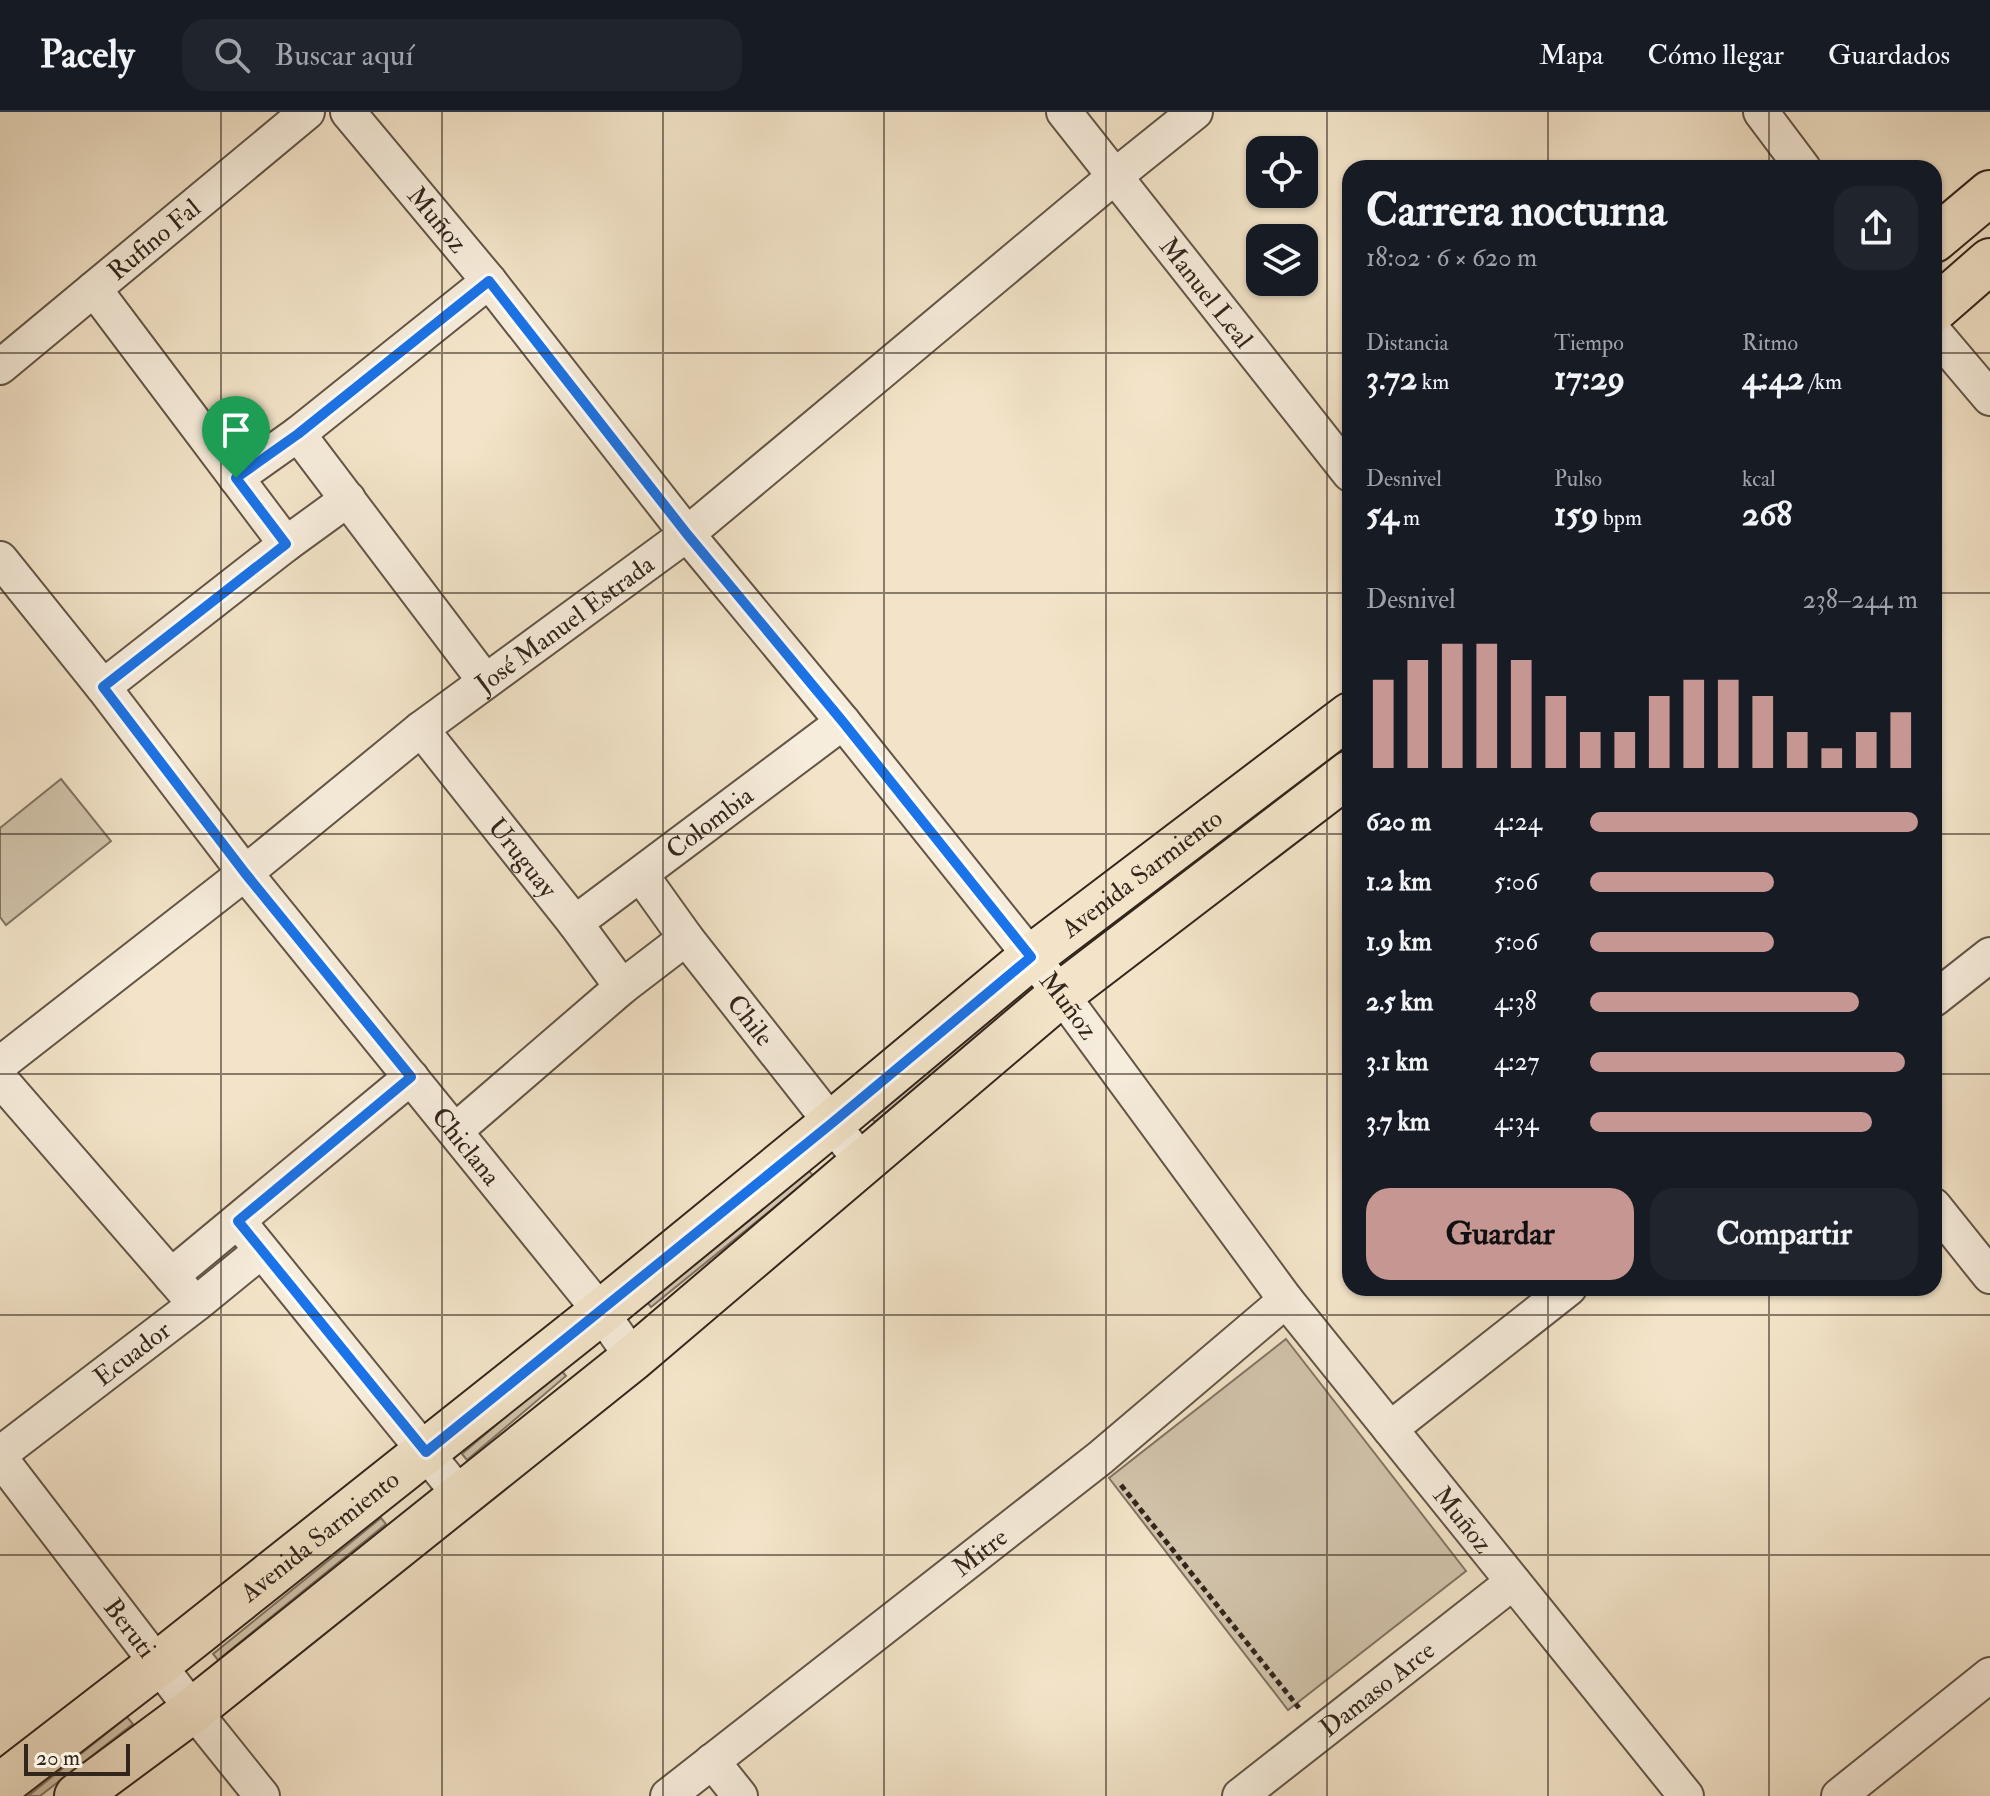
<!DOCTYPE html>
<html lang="es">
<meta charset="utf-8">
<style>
:root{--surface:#171b24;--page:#20242c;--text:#f1f3f6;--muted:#9ea1a6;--line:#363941;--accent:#c59692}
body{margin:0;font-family:"IM FELL Double Pica",serif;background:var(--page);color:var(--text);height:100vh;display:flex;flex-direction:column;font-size:30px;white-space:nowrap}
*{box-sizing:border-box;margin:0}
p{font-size:26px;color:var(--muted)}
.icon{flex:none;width:44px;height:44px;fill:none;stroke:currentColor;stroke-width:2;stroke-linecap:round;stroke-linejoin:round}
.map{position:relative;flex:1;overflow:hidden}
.drawer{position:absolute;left:1342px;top:48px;width:600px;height:1136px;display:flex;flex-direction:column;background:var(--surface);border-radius:24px;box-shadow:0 2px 6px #0004}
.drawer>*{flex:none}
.fabs{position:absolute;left:1246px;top:24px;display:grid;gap:16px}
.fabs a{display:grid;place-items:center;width:72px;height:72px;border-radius:16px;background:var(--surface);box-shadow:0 2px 6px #0004;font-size:40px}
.scale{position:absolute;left:24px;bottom:20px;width:106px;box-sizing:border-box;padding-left:8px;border:4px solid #32251c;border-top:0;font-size:22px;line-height:28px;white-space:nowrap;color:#32251c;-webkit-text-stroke:6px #f7eddc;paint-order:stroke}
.pin{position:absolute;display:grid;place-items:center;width:68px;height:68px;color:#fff;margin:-82px -34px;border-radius:50% 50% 50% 0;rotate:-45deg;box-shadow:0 0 8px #0007}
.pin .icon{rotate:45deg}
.round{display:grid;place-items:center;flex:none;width:84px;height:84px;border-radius:24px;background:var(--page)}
.overview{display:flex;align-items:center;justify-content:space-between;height:136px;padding:0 24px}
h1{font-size:44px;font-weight:700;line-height:60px}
.stats{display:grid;grid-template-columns:repeat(3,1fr);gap:12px;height:136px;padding:8px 24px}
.stats div{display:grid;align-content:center}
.stats b{font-size:34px;font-weight:700}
.stats small{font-size:22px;font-weight:400}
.stats p{font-size:22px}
.chart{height:224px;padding:16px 24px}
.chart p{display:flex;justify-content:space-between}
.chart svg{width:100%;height:144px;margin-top:8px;stroke:var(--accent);stroke-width:6}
.button{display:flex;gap:16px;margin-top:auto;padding:16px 24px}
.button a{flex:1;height:92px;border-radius:24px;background:var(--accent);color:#111;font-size:32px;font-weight:700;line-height:92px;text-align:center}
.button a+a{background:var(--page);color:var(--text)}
ul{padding:0 24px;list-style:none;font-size:26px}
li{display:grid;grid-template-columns:128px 96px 1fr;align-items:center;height:60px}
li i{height:20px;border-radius:10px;background:var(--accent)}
header{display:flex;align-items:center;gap:48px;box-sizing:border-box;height:112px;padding:0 40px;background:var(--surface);border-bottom:2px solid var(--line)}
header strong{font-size:38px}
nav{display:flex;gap:44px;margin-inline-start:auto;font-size:28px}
.search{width:560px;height:72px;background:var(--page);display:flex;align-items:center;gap:20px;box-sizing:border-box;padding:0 28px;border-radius:24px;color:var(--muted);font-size:30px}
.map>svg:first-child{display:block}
</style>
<header>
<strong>Pacely</strong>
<div class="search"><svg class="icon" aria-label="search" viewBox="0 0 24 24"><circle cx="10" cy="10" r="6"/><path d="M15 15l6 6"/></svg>Buscar aquí</div>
<nav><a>Mapa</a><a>Cómo llegar</a><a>Guardados</a></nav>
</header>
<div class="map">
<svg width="1990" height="1684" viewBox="0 0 1990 1684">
<rect width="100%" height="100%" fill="#f3e4c9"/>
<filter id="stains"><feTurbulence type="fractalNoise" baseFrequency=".0025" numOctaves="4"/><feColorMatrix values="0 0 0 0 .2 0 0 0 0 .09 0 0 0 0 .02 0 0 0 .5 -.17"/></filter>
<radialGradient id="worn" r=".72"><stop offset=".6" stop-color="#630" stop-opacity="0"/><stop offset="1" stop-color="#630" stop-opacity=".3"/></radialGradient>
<!-- green -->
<path fill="#d2c4ac" stroke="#827464" stroke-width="2" d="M 61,667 L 111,729 L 6,813 L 0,805 L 0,716 Z
M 1019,884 L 1023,890 L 875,1010 L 869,1004 Z
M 808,1057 L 813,1064 L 651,1195 L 646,1189 Z
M 1286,1227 L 1466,1459 L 1288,1598 L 1109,1366 Z
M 561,1258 L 566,1264 L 467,1348 L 462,1342 Z
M 381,1406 L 386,1412 L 218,1548 L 213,1542 Z
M 127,1605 L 133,1612 L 40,1684 L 28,1684 Z"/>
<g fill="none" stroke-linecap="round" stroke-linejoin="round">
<defs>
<g id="minor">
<path id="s1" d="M 348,0 L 489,169 L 687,422 L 843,610 L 1061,882 L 1286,1188 L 1686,1684"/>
<path id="s2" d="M 1064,0 L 1350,362"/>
<path d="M 1761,0 L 1803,56"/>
<path d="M 94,177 L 286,432"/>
<path d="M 1934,220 L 1990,286"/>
<path id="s3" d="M 0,255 L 307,0"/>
<path d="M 298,322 L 485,569"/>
<path d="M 236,366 L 298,322 L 489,169"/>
<path id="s4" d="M 0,447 L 103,575 L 245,761 L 601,1200 L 633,1246"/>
<path d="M 103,575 L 286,432 L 348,387"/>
<path id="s5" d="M 421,617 L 575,811 L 622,875"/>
<path id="s6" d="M 641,763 L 686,826 L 863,1051"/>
<path id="s7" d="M 575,811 L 843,610"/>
<path d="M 1934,887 L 1990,843"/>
<path id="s8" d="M 0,952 L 245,761 L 421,617 L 687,422 L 1114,65 L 1195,0"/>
<path d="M 0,967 L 185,1180"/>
<path d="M 455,1019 L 622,875 L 686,826"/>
<path d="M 1934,1094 L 1990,1164"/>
<path d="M 238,1109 L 461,1384"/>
<path d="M 171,1164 L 411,965"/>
<path d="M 1390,1317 L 1569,1176"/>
<path id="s9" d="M 0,1342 L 196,1192 L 261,1139"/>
<path id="s10" d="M 0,1346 L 193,1598 L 262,1684"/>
<path d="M 712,1649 L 740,1684"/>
<path id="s11" d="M 668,1684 L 1100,1346 L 1286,1188"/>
<path id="s12" d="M 1240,1684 L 1513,1470"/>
<path d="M 1839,1684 L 1990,1563"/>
</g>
<g id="major">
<path d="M 1934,128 L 1990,81"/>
<path d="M 1934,198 L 1990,149"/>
<path id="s13" d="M 0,1674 L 158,1552 L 601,1200 L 832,1011 L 1031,845 L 1350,603"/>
<path d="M 77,1684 L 193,1598 L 633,1246 L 1061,882 L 1350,661"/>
</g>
</defs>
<!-- minor casing -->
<use href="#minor" stroke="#625547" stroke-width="38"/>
<!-- major casing -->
<use href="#major" stroke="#32251c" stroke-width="48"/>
<!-- path -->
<path stroke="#32251c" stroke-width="5" stroke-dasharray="6 4" stroke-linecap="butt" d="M 1121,1373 L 1299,1596"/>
<!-- minor -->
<use href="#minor" stroke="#f7eddc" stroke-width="34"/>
<!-- major -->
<use href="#major" stroke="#f3e4c9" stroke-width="44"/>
</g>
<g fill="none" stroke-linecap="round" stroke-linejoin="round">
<defs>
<path id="route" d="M 489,169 L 687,422 L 843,610 L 1031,845 L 832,1011 L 426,1340 L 238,1109 L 411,965 L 245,761 L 103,575 L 286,432 L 236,366 L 298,322 Z"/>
</defs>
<!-- route casing -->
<use href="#route" stroke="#fff" stroke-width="16"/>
<!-- route -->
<use href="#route" stroke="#1a73e8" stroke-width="10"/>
</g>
<!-- grid -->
<path fill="none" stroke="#32251c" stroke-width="2" stroke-opacity="0.55" d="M 221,0 L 221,1684M 442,0 L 442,1684M 663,0 L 663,1684M 884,0 L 884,1684M 1106,0 L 1106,1684M 1327,0 L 1327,1684M 1548,0 L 1548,56M 1769,0 L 1769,56M 0,241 L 1350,241M 1934,241 L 1990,241M 0,481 L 1350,481M 1934,481 L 1990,481M 0,722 L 1350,722M 1934,722 L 1990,722M 0,962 L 1350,962M 1934,962 L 1990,962M 1548,1176 L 1548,1684M 1769,1176 L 1769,1684M 0,1203 L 1990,1203M 0,1443 L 1990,1443"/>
<g text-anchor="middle" stroke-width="6" stroke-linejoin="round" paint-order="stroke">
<!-- street labels -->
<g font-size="26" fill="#32251c" stroke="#f7eddc">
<text dy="9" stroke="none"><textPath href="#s1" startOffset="140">Muñoz</textPath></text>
<text dy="9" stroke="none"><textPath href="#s3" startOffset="200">Rufino Fal</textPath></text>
<text dy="9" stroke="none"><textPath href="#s2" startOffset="230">Manuel Leal</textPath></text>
<text dy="9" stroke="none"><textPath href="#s8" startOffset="716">José Manuel Estrada</textPath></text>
<text dy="9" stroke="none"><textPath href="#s7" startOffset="168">Colombia</textPath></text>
<text dy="9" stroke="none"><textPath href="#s5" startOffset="164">Uruguay</textPath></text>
<text dy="9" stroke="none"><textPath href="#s13" startOffset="1462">Avenida Sarmiento</textPath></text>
<text dy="9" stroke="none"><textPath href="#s1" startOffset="1148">Muñoz</textPath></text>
<text dy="9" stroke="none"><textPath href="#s6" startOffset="182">Chile</textPath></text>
<text dy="9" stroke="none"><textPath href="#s4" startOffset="750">Chiclana</textPath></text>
<text dy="9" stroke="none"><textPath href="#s9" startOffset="166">Ecuador</textPath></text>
<text dy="9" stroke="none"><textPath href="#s1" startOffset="1796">Muñoz</textPath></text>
<text dy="9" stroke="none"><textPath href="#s13" startOffset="406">Avenida Sarmiento</textPath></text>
<text dy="9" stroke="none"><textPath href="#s11" startOffset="396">Mitre</textPath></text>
<text dy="9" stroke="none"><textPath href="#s10" startOffset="214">Beruti</textPath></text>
<text dy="9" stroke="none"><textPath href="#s12" startOffset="174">Damaso Arce</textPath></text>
</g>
</g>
<rect width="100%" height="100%" filter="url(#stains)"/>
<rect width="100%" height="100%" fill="url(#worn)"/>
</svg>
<div class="fabs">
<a><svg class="icon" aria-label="locate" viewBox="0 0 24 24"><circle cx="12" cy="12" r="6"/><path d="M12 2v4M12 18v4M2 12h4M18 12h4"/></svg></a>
<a><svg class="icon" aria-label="layers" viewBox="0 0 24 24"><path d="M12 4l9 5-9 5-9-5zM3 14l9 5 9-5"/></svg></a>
</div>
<div class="scale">20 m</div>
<div class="pin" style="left:236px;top:366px;background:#1e9e55"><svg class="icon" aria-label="arrive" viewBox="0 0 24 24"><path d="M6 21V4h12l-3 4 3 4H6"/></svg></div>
<section class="drawer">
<div class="overview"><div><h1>Carrera nocturna</h1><p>18:02 · 6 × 620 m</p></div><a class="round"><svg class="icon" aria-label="share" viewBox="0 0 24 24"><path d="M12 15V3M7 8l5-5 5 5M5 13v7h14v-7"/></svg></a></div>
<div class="stats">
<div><p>Distancia</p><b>3.72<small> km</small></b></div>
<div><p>Tiempo</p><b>17:29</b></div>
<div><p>Ritmo</p><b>4:42<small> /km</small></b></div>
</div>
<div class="stats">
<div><p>Desnivel</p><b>54<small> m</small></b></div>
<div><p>Pulso</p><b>159<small> bpm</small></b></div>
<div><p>kcal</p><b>268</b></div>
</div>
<div class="chart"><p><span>Desnivel</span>238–244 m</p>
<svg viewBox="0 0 160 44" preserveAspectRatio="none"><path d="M5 44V17M15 44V11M25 44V6M35 44V6M45 44V11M55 44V22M65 44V33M75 44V33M85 44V22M95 44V17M105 44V17M115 44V22M125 44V33M135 44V38M145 44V33M155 44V27"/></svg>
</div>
<ul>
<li><b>620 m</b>4:24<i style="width:100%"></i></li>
<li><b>1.2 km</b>5:06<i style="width:56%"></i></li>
<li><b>1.9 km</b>5:06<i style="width:56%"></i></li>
<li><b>2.5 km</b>4:38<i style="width:82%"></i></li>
<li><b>3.1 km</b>4:27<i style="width:96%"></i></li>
<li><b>3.7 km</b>4:34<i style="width:86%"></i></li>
</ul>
<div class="button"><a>Guardar</a><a>Compartir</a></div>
</section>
</div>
